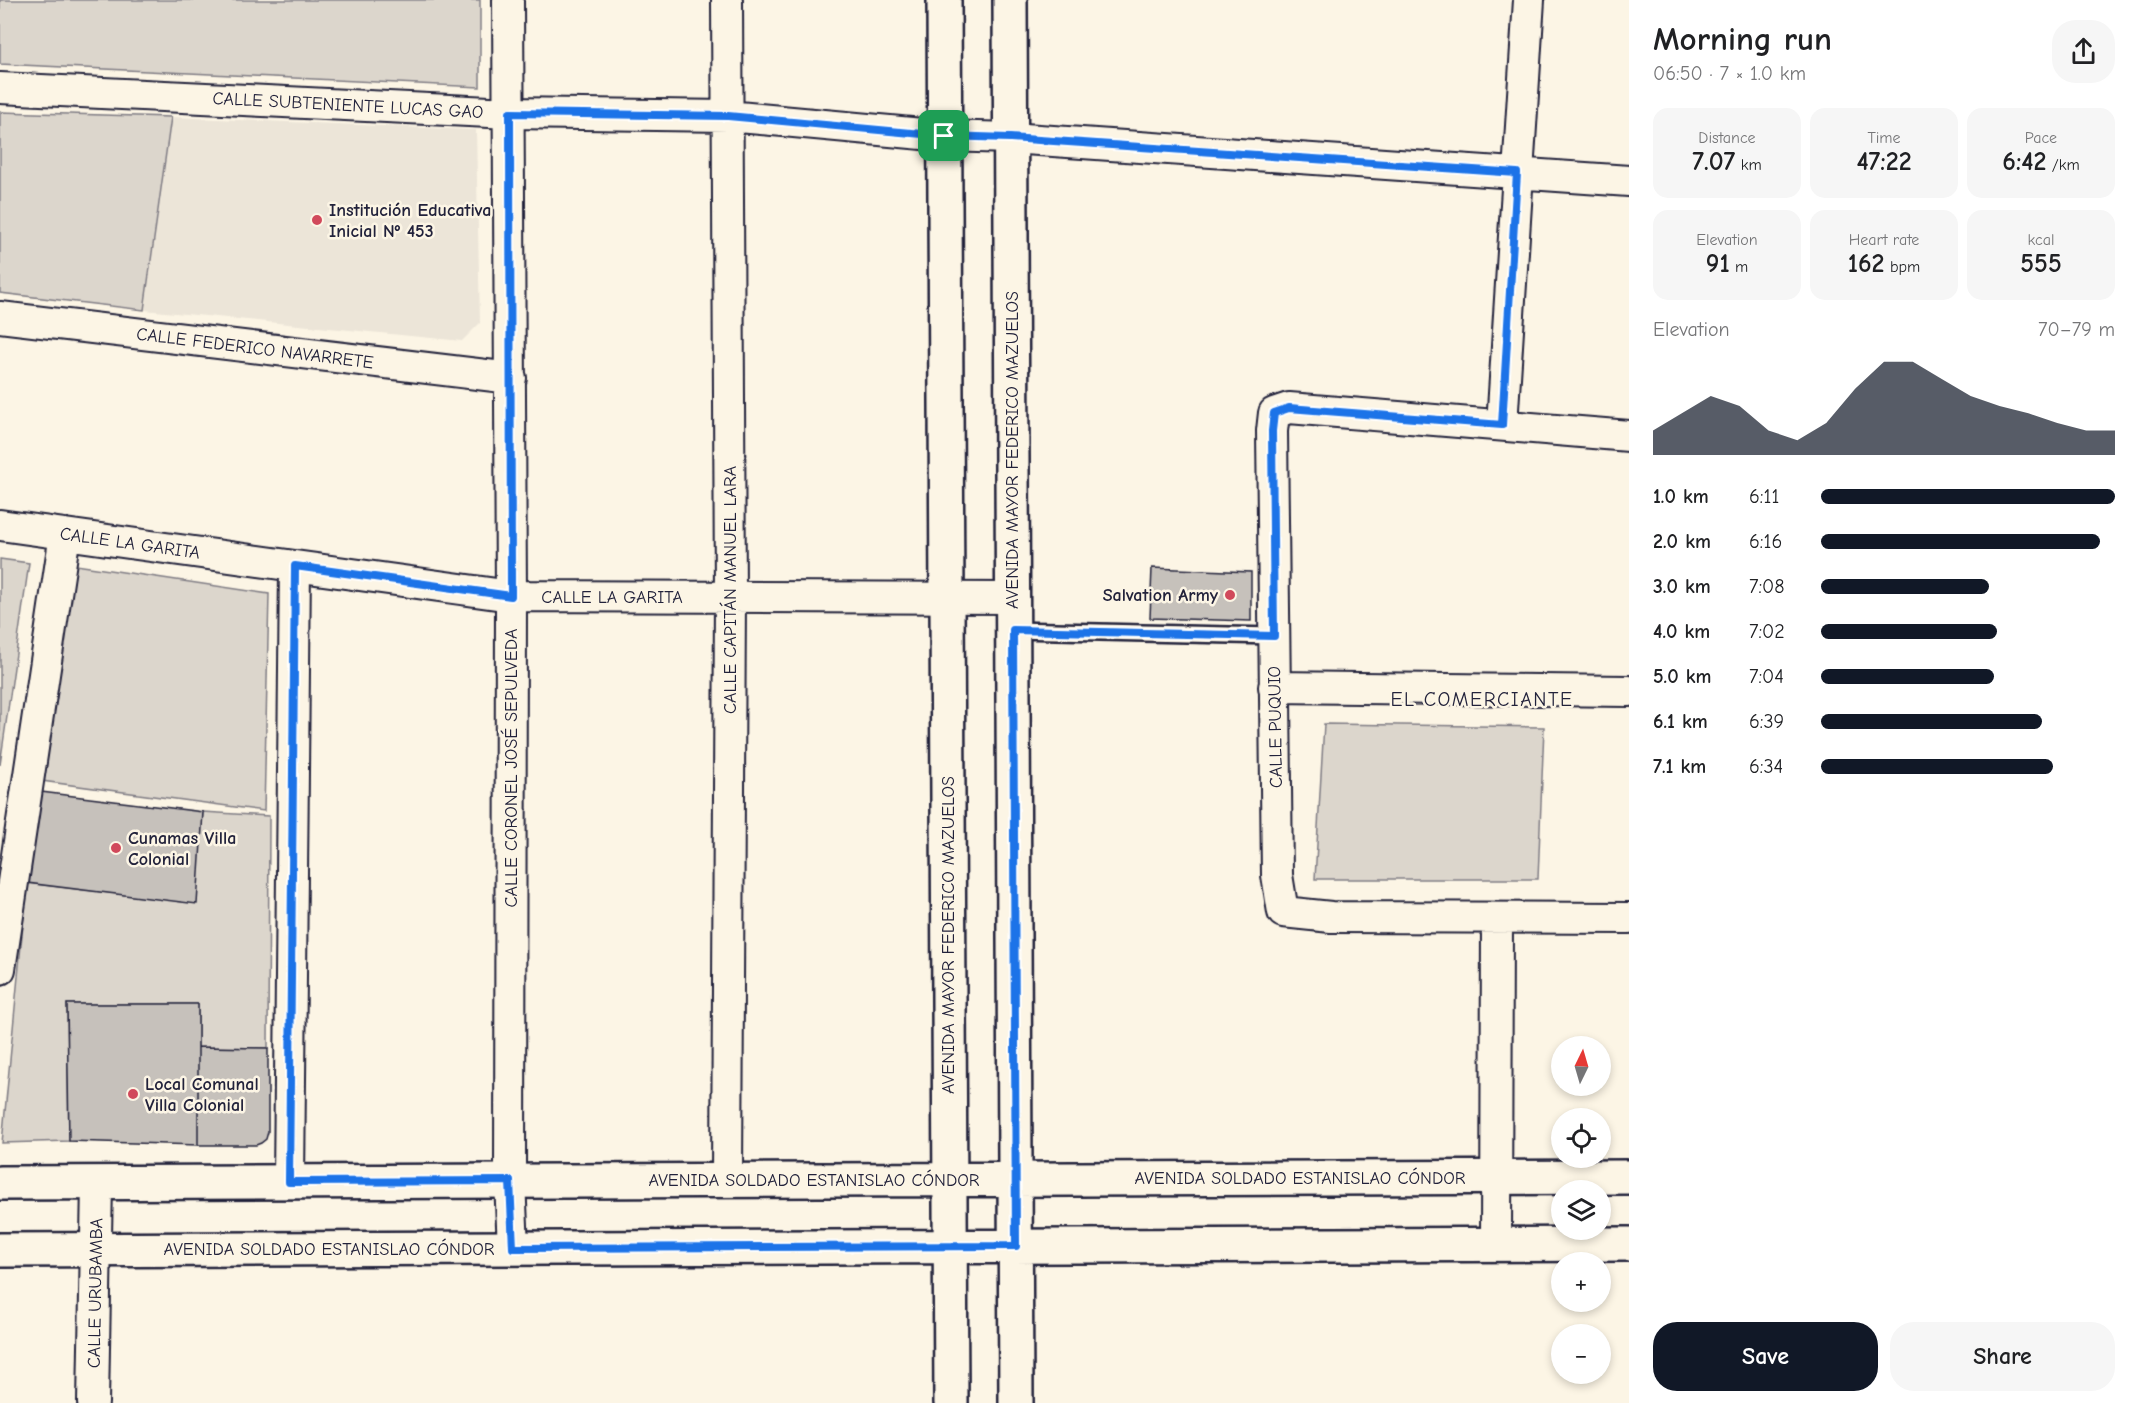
<!DOCTYPE html>
<meta charset="utf-8">
<style>
:root{--surface:#fff;--page:#f6f6f6;--text:#202124;--muted:#757577;--accent:#111827}
body{margin:0;font-family:"Comic Neue",sans-serif;background:var(--page);color:var(--text);height:100vh;display:flex;flex-direction:column;font-size:22px;white-space:nowrap}
*{box-sizing:border-box;margin:0}
p{font-size:20px;color:var(--muted)}
.icon{flex:none;width:33px;height:33px;fill:none;stroke:currentColor;stroke-width:2;stroke-linecap:round;stroke-linejoin:round}
.map{position:relative;flex:1;overflow:hidden}
.panel{display:flex;flex-direction:column;background:var(--surface);width:510px}
.panel>*{flex:none}
.needle{width:39px;rotate:5deg}
.buttons{position:absolute;left:1551px;top:1036px;display:grid;gap:12px}
.buttons a{display:grid;place-items:center;width:60px;height:60px;border-radius:50%;background:var(--surface);box-shadow:0 3px 9px #0003;font-size:30px}
.pin{position:absolute;display:grid;place-items:center;width:51px;height:51px;color:#fff;margin:-26px;border-radius:12px;box-shadow:0 3px 9px #0006}
.round{display:grid;place-items:center;flex:none;width:63px;height:63px;border-radius:24px;background:var(--page)}
.overview{display:flex;align-items:center;justify-content:space-between;height:102px;padding:0 24px}
h1{font-size:33px;font-weight:600;line-height:45px}
.metrics{display:grid;grid-template-columns:repeat(3,1fr);gap:9px;height:102px;padding:6px 24px}
.metrics div{display:grid;align-content:center;border-radius:15px;background:var(--page);text-align:center}
.metrics b{font-size:26px;font-weight:600}
.metrics small{font-size:16px;font-weight:400}
.metrics p{font-size:16px}
.chart{height:168px;padding:12px 24px}
.chart p{display:flex;justify-content:space-between}
.chart svg{width:100%;height:108px;margin-top:6px;fill:var(--accent);opacity:.7}
.button{display:flex;gap:12px;margin-top:auto;padding:12px 24px}
.button a{flex:1;height:69px;border-radius:24px;background:var(--accent);color:#fff;font-size:24px;font-weight:600;line-height:69px;text-align:center}
.button a+a{background:var(--page);color:var(--text)}
ul{padding:0 24px;list-style:none;font-size:20px}
li{display:grid;grid-template-columns:96px 72px 1fr;align-items:center;height:45px}
li i{height:15px;border-radius:8px;background:var(--accent)}
main{display:flex;flex:1;min-height:0}
.map>svg:first-child{display:block}
</style>
<main>
<div class="map">
<svg width="1629" height="1403" viewBox="0 0 1629 1403">
<rect width="100%" height="100%" fill="#fcf5e5"/>
<filter id="ink" filterUnits="userSpaceOnUse"><feTurbulence type="fractalNoise" baseFrequency=".0167" numOctaves="2"/><feDisplacementMap in="SourceGraphic" scale="12" xChannelSelector="R" yChannelSelector="G"/><feConvolveMatrix kernelMatrix="1 2 1 2 8 2 1 2 1" color-interpolation-filters="sRGB"/></filter>
<g filter="url(#ink)">
<!-- built -->
<path fill="#ece5d8" d="M 171,117 L 476,130 L 480,323 L 462,341 L 144,310 Z"/>
<!-- green -->
<path fill="#dcd6cc" stroke="#7f7c84" stroke-width="1.5" d="M 0,0 L 480,0 L 480,87 L 0,64 Z
M 0,112 L 171,117 L 144,310 L 0,293 Z
M 0,559 L 29,563 L 0,765 Z
M 76,565 L 269,594 L 264,811 L 42,781 Z
M 1324,724 L 1544,727 L 1538,879 L 1315,879 Z
M 203,812 L 269,816 L 268,1048 L 198,1047 L 198,1004 L 67,1004 L 69,1141 L 2,1143 L 27,883 L 194,903 Z"/>
<!-- building -->
<path fill="#c6c1bb" stroke="#22223b" stroke-width="1.5" d="M 1152,568 L 1251,572 L 1251,621 L 1150,618 Z
M 41,792 L 203,812 L 197,904 L 27,883 Z
M 67,1004 L 198,1004 L 198,1145 L 69,1141 Z
M 198,1047 L 268,1048 L 268,1132 L 266,1139 L 261,1143 L 256,1145 L 198,1145 Z"/>
<g fill="none" stroke-linecap="round" stroke-linejoin="round">
<defs>
<path id="service" d="M 1013,630 L 1273,636"/>
<path id="minor" d="M 508,0 L 511,596 L 510,1181 L 513,1248
M 0,88 L 510,113 L 728,116 L 944,136 L 1010,138 L 1629,181
M 0,317 L 511,378
M 1502,425 L 1529,0
M 1629,436 L 1289,408 L 1274,413 L 1272,431 L 1277,875 L 1283,912 L 1331,917 L 1629,918
M 0,525 L 511,596 L 1013,598
M 1274,687 L 1629,691
M 0,969 L 65,534
M 727,1180 L 730,597 L 727,0
M 289,1182 L 295,566
M 1496,1245 L 1497,918
M 93,1403 L 97,1183"/>
<path id="tertiary" d="M 944,0 L 951,1403
M 1010,0 L 1016,1403
M 0,1183 L 1629,1177
M 0,1250 L 1629,1244"/>
</defs>
<!-- service casing -->
<use href="#service" stroke="#22223b" stroke-width="20"/>
<!-- minor casing -->
<use href="#minor" stroke="#22223b" stroke-width="34"/>
<!-- tertiary casing -->
<use href="#tertiary" stroke="#22223b" stroke-width="38"/>
<!-- service -->
<use href="#service" stroke="#fcf5e5" stroke-width="15"/>
<!-- minor -->
<use href="#minor" stroke="#fcf5e5" stroke-width="30"/>
<!-- tertiary -->
<use href="#tertiary" stroke="#fcf5e5" stroke-width="33"/>
</g>
</g>
<g fill="none" stroke-linecap="round" stroke-linejoin="round" filter="url(#ink)">
<defs>
<path id="route" d="M 510,113 L 728,116 L 944,136 L 1010,138 L 1517,173 L 1502,425 L 1289,408 L 1274,413 L 1272,431 L 1274,636 L 1013,630 L 1016,1246 L 513,1248 L 510,1181 L 289,1182 L 295,566 L 511,596 Z"/>
</defs>
<!-- route casing -->
<use href="#route" stroke="#fff" stroke-width="12"/>
<!-- route -->
<use href="#route" stroke="#1a73e8" stroke-width="8"/>
</g>
<!-- markers -->
<g fill="#d1495b" stroke="#fcf5e5" stroke-width="2">
<circle cx="317" cy="220" r="6"/>
<circle cx="1230" cy="595" r="6"/>
<circle cx="116" cy="848" r="6"/>
<circle cx="133" cy="1094" r="6"/>
</g>
<g text-anchor="middle" stroke-width="5" stroke-linejoin="round" paint-order="stroke">
<!-- street labels -->
<g font-size="18" fill="#22223b" stroke="#fcf5e5">
<text transform="translate(348 105) rotate(3)" y="6">CALLE SUBTENIENTE LUCAS GAO</text>
<text transform="translate(255 348) rotate(7)" y="6">CALLE FEDERICO NAVARRETE</text>
<text transform="translate(1012 450) rotate(-90)" y="6">AVENIDA MAYOR FEDERICO MAZUELOS</text>
<text transform="translate(130 543) rotate(8)" y="6">CALLE LA GARITA</text>
<text transform="translate(730 590) rotate(-90)" y="6">CALLE CAPITÁN MANUEL LARA</text>
<text x="612" y="603">CALLE LA GARITA</text>
<text transform="translate(1275 727) rotate(-91)" y="6">CALLE PUQUIO</text>
<text transform="translate(511 768) rotate(-90)" y="6">CALLE CORONEL JOSÉ SEPULVEDA</text>
<text transform="translate(948 935) rotate(-90)" y="6">AVENIDA MAYOR FEDERICO MAZUELOS</text>
<text x="1300" y="1184">AVENIDA SOLDADO ESTANISLAO CÓNDOR</text>
<text x="814" y="1186">AVENIDA SOLDADO ESTANISLAO CÓNDOR</text>
<text x="329" y="1255">AVENIDA SOLDADO ESTANISLAO CÓNDOR</text>
<text transform="translate(95 1293) rotate(-89)" y="6">CALLE URUBAMBA</text>
</g>
<!-- poi labels -->
<g font-size="18" font-weight="bold" fill="#22223b" stroke="#fcf5e5" text-anchor="start">
<text x="329" y="216">Institución Educativa<tspan x="329" dy="21">Inicial Nº 453</tspan></text>
<text x="1218" y="601" text-anchor="end">Salvation Army</text>
<text x="128" y="844">Cunamas Villa<tspan x="128" dy="21">Colonial</tspan></text>
<text x="145" y="1090">Local Comunal<tspan x="145" dy="21">Villa Colonial</tspan></text>
</g>
<!-- neighbourhood labels -->
<g font-size="20" letter-spacing="1.5" fill="#22223b" stroke="#fcf5e5">
<text x="1482" y="706">EL COMERCIANTE</text>
</g>
</g>
</svg>
<div class="buttons">
<a><svg class="needle" viewBox="-14 -14 28 28"><path d="M0-13l5 13h-10z" fill="#e53935"/><path d="M0 13l5-13h-10z" fill="#757577"/></svg></a>
<a><svg class="icon" aria-label="locate" viewBox="0 0 24 24"><circle cx="12" cy="12" r="6"/><path d="M12 2v4M12 18v4M2 12h4M18 12h4"/></svg></a>
<a><svg class="icon" aria-label="layers" viewBox="0 0 24 24"><path d="M12 4l9 5-9 5-9-5zM3 14l9 5 9-5"/></svg></a>
<a>+</a>
<a>−</a>
</div>
<div class="pin" style="left:944px;top:136px;background:#1e9e55"><svg class="icon" aria-label="arrive" viewBox="0 0 24 24"><path d="M6 21V4h12l-3 4 3 4H6"/></svg></div>
</div>
<section class="panel">
<div class="overview"><div><h1>Morning run</h1><p>06:50 · 7 × 1.0 km</p></div><a class="round"><svg class="icon" aria-label="share" viewBox="0 0 24 24"><path d="M12 15V3M7 8l5-5 5 5M5 13v7h14v-7"/></svg></a></div>
<div class="metrics">
<div><p>Distance</p><b>7.07<small> km</small></b></div>
<div><p>Time</p><b>47:22</b></div>
<div><p>Pace</p><b>6:42<small> /km</small></b></div>
</div>
<div class="metrics">
<div><p>Elevation</p><b>91<small> m</small></b></div>
<div><p>Heart rate</p><b>162<small> bpm</small></b></div>
<div><p>kcal</p><b>555</b></div>
</div>
<div class="chart"><p><span>Elevation</span>70–79 m</p>
<svg viewBox="0 0 160 44" preserveAspectRatio="none"><path d="M0 44V34L10 27L20 20L30 24L40 34L50 38L60 31L70 17L80 6L90 6L100 13L110 20L120 24L130 27L140 31L150 34L160 34V44z"/></svg>
</div>
<ul>
<li><b>1.0 km</b>6:11<i style="width:100%"></i></li>
<li><b>2.0 km</b>6:16<i style="width:95%"></i></li>
<li><b>3.0 km</b>7:08<i style="width:57%"></i></li>
<li><b>4.0 km</b>7:02<i style="width:60%"></i></li>
<li><b>5.0 km</b>7:04<i style="width:59%"></i></li>
<li><b>6.1 km</b>6:39<i style="width:75%"></i></li>
<li><b>7.1 km</b>6:34<i style="width:79%"></i></li>
</ul>
<div class="button"><a>Save</a><a>Share</a></div>
</section>
</main>
